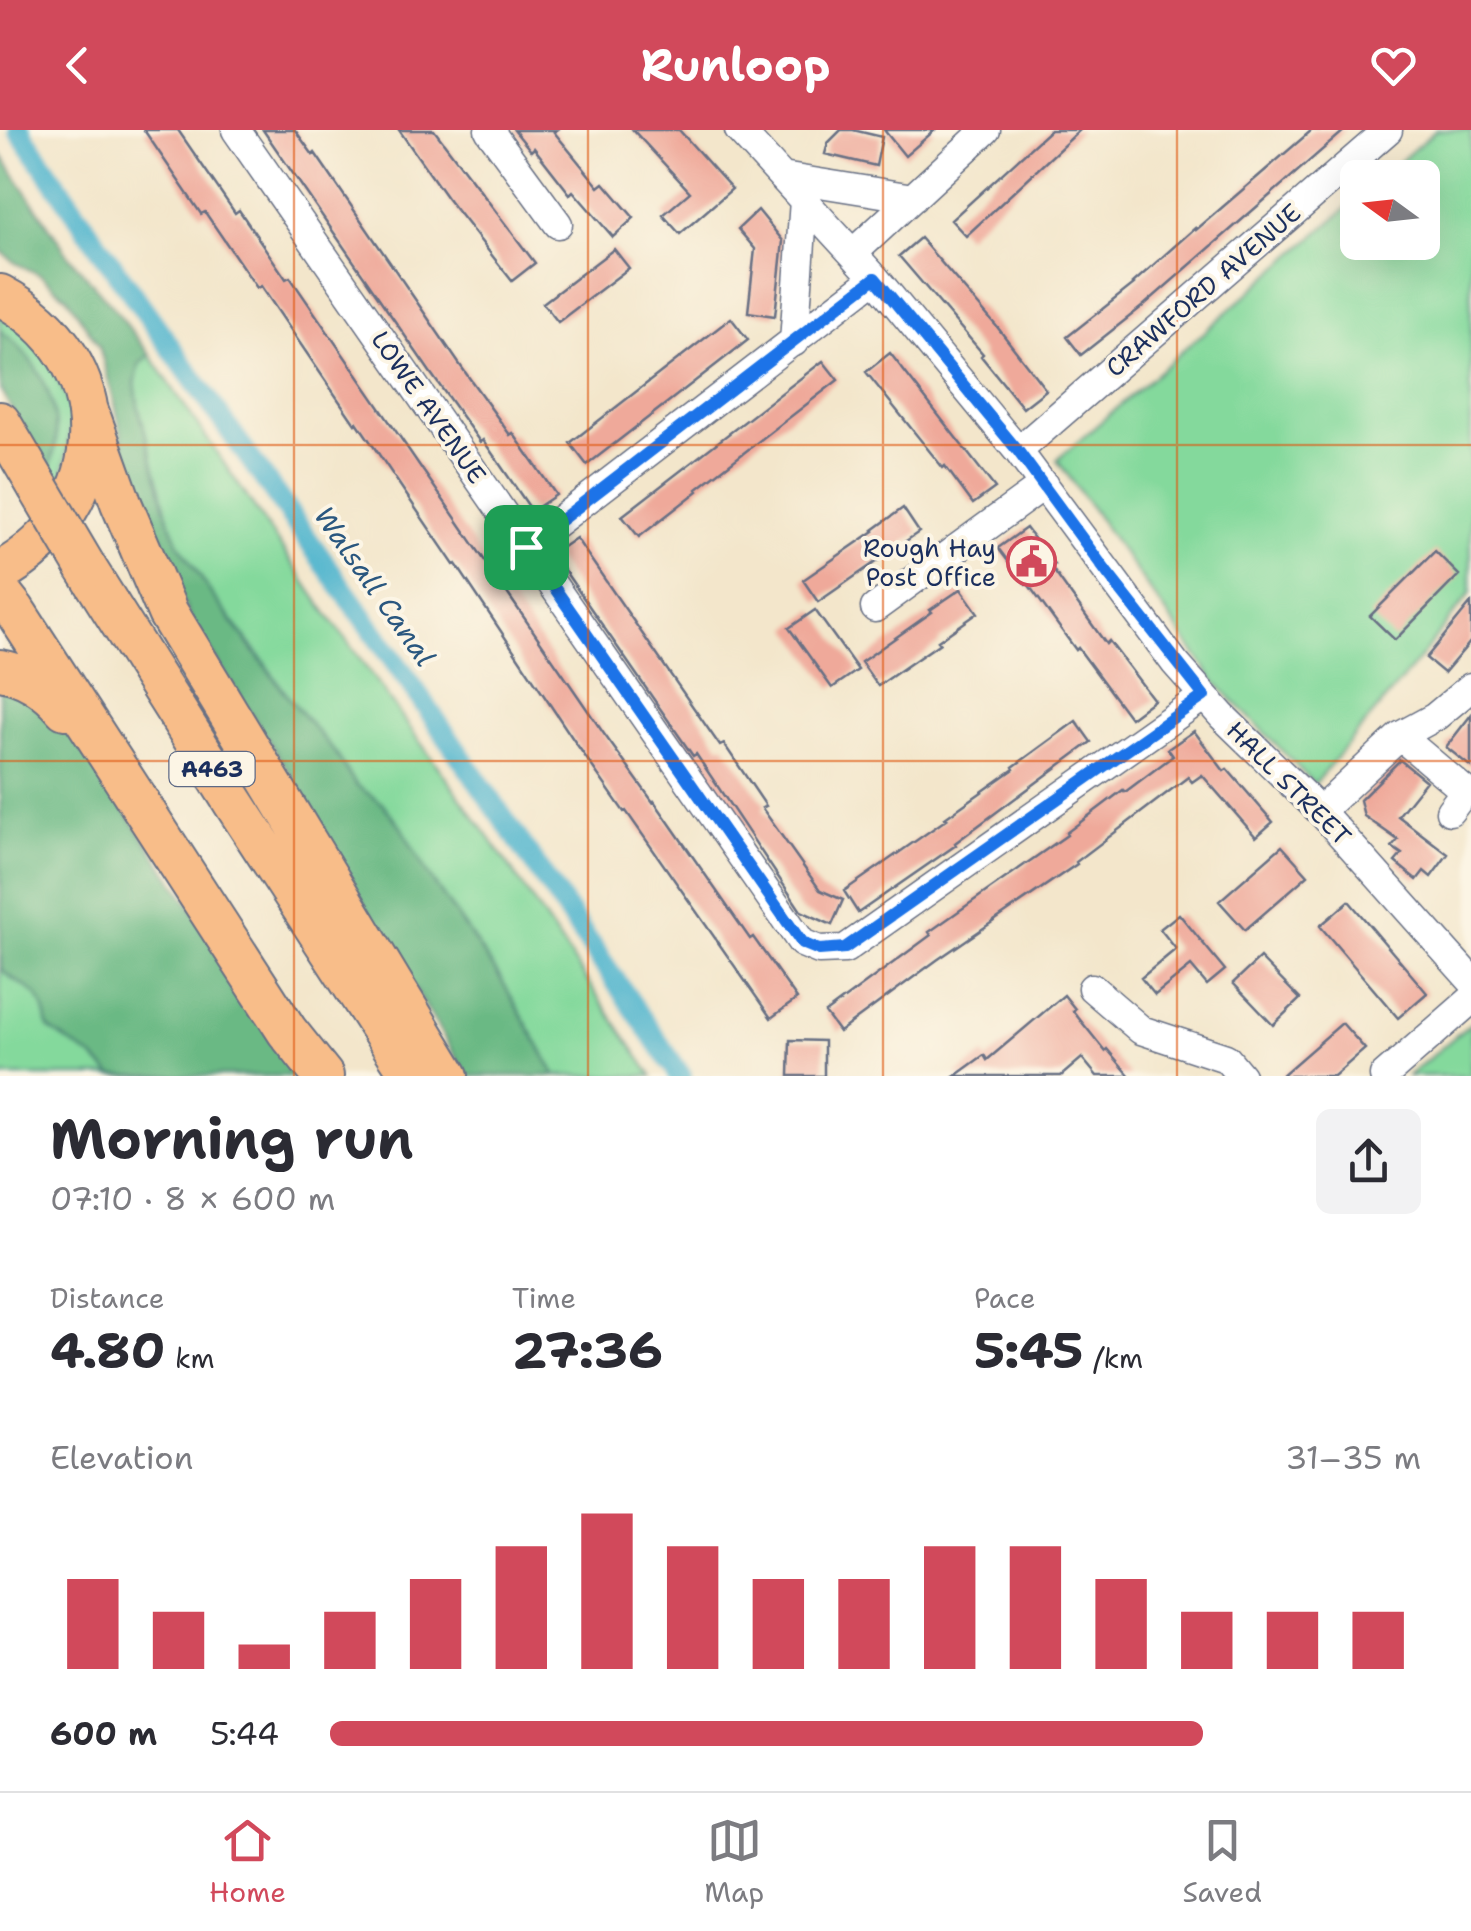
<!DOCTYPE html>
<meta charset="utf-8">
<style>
:root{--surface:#fff;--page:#f2f2f3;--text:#2b2b33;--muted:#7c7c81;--line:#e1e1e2;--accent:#d1495b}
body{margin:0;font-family:"Shantell Sans",sans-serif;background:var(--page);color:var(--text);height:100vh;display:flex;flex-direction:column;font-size:38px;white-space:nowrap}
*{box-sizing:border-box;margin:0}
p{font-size:32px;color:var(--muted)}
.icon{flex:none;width:55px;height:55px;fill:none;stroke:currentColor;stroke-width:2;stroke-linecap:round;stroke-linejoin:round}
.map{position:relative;height:946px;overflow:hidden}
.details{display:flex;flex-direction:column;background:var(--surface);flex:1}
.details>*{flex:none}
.needle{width:65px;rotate:285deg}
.tools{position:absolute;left:1340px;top:30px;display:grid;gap:20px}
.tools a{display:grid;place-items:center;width:100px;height:100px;border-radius:15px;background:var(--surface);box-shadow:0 10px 40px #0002;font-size:50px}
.pin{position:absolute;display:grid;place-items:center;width:85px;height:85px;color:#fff;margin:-42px;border-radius:20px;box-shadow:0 5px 15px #0006}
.round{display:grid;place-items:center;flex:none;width:105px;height:105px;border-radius:15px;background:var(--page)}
.head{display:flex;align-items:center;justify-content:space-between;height:170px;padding:0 50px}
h1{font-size:55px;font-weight:700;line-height:75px}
.figures{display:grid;grid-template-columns:repeat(3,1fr);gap:15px;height:170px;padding:10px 50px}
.figures div{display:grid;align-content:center}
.figures b{font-size:50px;font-weight:700}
.figures small{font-size:28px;font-weight:400}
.figures p{font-size:28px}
.chart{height:280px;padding:20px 50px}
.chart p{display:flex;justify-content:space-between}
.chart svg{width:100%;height:180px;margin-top:10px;stroke:var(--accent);stroke-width:6}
ul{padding:0 50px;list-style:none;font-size:32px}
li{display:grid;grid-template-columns:160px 120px 1fr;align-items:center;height:75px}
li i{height:25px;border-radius:12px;background:var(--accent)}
header{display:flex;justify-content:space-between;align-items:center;height:130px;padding:0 50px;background:var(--accent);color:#fff;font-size:45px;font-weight:700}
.tab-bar{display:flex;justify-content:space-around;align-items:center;height:140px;border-top:2px solid var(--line);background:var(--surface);font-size:28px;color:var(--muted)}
.tab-bar a{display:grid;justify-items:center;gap:5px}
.tab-bar .on{color:var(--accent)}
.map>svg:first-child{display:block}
</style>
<header><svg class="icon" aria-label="back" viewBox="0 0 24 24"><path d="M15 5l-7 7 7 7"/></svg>Runloop<svg class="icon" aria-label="heart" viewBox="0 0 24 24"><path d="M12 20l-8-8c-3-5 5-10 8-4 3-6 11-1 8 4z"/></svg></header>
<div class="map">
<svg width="1471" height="946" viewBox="0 0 1471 946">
<rect width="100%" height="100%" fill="#fcf5e5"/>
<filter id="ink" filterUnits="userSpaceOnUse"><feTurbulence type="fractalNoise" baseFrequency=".01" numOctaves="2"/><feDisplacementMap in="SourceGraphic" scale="20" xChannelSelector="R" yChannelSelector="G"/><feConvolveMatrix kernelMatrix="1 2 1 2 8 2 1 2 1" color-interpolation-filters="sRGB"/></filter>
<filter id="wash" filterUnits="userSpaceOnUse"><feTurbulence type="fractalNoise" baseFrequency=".0048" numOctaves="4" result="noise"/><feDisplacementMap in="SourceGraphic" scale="40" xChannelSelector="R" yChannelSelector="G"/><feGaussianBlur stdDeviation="2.25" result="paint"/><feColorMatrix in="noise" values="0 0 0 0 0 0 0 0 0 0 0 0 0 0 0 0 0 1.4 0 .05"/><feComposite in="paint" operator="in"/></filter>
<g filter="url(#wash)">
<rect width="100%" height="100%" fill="#f3e6cb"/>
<!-- green -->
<path fill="#84d99c" stroke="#50847d" stroke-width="2.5" d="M 1436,0 L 1471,0 L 1471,462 L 1417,532 L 1314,654 L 1216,553 L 1057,330 L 1357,69 L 1358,112 L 1422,112 L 1422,48 L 1382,47 Z
M 0,177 L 41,209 L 73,283 L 61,361 L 48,343 C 63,288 47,235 0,201 Z
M 150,225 L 320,474 L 489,707 L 652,946 L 556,946 L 501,849 L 427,743 L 401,697 L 383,674 L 356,655 L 336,624 L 289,568 L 259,525 L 212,465 L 179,414 L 167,385 L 138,275 L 135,253 L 140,233 Z
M 0,824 L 2,839 L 12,849 L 38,864 L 46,882 L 112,946 L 0,946 Z
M 1471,893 L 1471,946 L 1408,946 Z"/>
<!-- forest -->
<path fill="#6bb984" stroke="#437471" stroke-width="2.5" d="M 0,23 L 69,126 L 113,177 L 150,225 L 140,233 L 135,253 L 138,275 L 167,385 L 179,414 L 212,465 L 289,568 L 336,624 L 356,655 L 383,674 L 401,697 L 427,743 L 501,849 L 556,946 L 467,946 L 352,754 L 306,668 L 193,495 L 138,368 L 128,335 L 115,274 L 99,216 L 67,167 L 40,145 L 14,132 L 0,120 Z
M 0,201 C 35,226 59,268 56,312 C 55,322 51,333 48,343 L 0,259 Z
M 0,553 L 66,594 L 307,946 L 112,946 L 95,929 L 48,898 C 42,855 29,864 1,839 Z"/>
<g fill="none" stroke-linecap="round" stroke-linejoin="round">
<!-- canal -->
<path stroke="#4eb4cd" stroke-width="22" d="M 19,0 L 109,131 L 412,556 L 681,946"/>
</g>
<g id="blocks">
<!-- building -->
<path fill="#efa99a" d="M 144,0 L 178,0 L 235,83 L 239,80 L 286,149 L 290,147 L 604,604 L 653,672 L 654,671 L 750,809 L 753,807 L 797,869 L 771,888 L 626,681 L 624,682 L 573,609 L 456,434 L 454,435 L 357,292 L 355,294 L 261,156 L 257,158 L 205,82 L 201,84 Z
M 263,0 L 295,0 L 313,25 L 315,23 L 460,235 L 510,305 L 513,303 L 556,365 L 532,381 L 483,310 L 480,312 L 430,242 Z
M 399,0 L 434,0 L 535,133 L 512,151 L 447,68 Z
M 514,0 L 557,0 L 554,2 L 599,57 L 604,53 L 634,88 L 613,107 L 573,61 L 570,64 L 534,18 L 531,21 Z
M 633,0 L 679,0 L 732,59 L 680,104 L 663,85 L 690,62 Z
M 841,0 L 853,0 L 882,7 L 876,36 L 825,24 L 828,13 Z
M 884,0 L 935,0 L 905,26 Z
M 1050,0 L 1080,0 L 966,106 L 951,90 Z
M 1312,0 L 1345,0 L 1143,176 L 1081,225 L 1067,207 L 1134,154 L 1133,153 L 1195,98 L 1196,100 Z
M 758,80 L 783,111 L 775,186 L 748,182 L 755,119 L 738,99 Z
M 920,108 L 998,198 L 1046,260 L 1023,278 L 981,226 L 983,224 L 899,126 Z
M 614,119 L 629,138 L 558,192 L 543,173 Z
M 731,188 L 748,210 L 587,335 L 570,313 Z
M 890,223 L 995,358 L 973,374 L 945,336 L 943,338 L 866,242 Z
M 823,231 L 838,250 L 697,359 L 698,361 L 639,407 L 622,386 Z
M 903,378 L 919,402 L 818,472 L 803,450 L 874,401 L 873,400 Z
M 1026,398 L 1054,435 L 1051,437 L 1106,514 L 1109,511 L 1154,570 L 1130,588 L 1078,518 L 1076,520 L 1028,454 L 1026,455 L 998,418 Z
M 576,408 L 720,616 L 724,614 L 766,676 L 762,678 L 820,760 L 843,770 L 832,795 L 801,781 L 696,624 L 693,626 L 553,424 Z
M 1435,421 L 1459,445 L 1395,510 L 1370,486 Z
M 961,459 L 978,483 L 938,511 L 940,513 L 878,556 L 861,532 L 932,482 L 930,480 Z
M 1471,473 L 1471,511 L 1444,543 L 1426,528 Z
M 815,480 L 858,540 L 832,558 L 789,498 Z
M 1471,585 L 1471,637 L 1446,617 Z
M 1076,591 L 1091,612 L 955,713 L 956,715 L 858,783 L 844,761 L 947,689 L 945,688 L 1014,639 L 1013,637 Z
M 1194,601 L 1224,641 L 1227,639 L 1273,692 L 1256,707 L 1202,645 L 1192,652 L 1188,647 L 1076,732 L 1077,734 L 937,830 L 839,902 L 825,883 L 931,805 L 929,802 L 1067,705 L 1066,703 L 1123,660 L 1125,662 L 1173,626 L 1168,619 Z
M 1400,630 L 1426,651 L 1398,686 L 1448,724 L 1431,747 L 1424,741 L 1417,750 L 1395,732 L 1402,724 L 1392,717 L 1398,710 L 1364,686 L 1360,670 Z
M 1282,716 L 1308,745 L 1245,800 L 1219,771 Z
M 1349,771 L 1427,863 L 1398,888 L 1320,796 Z
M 1179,784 L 1225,840 L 1207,855 L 1191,836 L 1155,865 L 1141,848 L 1176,819 L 1160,799 Z
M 1260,828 L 1300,869 L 1273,895 L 1233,853 Z
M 1064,865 L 1075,879 L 1073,881 L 1105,921 L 1107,919 L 1130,946 L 1097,946 L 1082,928 L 1061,946 L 955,946 L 984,925 L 987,930 Z
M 1342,893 L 1365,919 L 1334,946 L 1281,946 Z
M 790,910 L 824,911 L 824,946 L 789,946 Z"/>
</g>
</g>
<g filter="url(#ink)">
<use href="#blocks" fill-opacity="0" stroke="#676f84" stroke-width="2.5"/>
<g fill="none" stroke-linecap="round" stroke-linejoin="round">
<defs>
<path id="minor" d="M 236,0 L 802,813 L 819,820 L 845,819 L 1204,566
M 489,0 L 558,94
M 739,0 L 875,148 L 1018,321 L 1175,533 L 1222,586 L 1320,681 L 1471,850
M 782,47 L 913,68
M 853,123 L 986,0
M 794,212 L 804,70
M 1018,321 L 1388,0
M 525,417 L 875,148
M 875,478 L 1044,355
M 1400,606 L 1465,661 L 1450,681
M 1320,681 L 1400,606 L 1435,587 L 1471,557
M 1092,858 L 1141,900 L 1226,928 L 1241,946
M 1384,946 L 1471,870"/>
<path id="highway" d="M 0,165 C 120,228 118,378 0,442
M 87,278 L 121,373 L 168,483 L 448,946
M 0,292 L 37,355
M 86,438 L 234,673 L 412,946
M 0,462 L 15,481 L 287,901 L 323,946
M 0,540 C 26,544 48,559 65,579"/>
</defs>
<!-- minor casing -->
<use href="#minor" stroke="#676f84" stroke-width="31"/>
<!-- highway casing -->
<use href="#highway" stroke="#676f84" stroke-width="44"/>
<!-- minor -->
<use href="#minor" stroke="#fff" stroke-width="28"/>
<!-- highway -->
<use href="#highway" stroke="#f8bd89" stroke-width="40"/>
<defs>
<path id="highway-bridge" d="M 37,355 L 86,438"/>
</defs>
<!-- highway-bridge casing -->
<use href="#highway-bridge" stroke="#676f84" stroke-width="44" stroke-linecap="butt"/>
<!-- highway-bridge -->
<use href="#highway-bridge" stroke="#f8bd89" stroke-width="40"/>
</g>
</g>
<g fill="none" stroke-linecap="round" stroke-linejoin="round" filter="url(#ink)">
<defs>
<path id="route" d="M 875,148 L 1018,321 L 1108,444 L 1204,566 L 845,818 L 819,820 L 802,813 L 526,417 Z"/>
</defs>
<!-- route casing -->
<use href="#route" stroke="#fff" stroke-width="20"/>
<!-- route -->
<use href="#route" stroke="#1a73e8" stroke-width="12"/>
</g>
<!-- grid -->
<path fill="none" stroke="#de5710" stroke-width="2.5" stroke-opacity="0.55" d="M 294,0 L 294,946M 588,0 L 588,946M 883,0 L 883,946M 1177,0 L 1177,946M 0,315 L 1471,315M 0,631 L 1471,631"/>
<!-- icons -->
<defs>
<symbol id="civic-ring" viewBox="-11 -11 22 22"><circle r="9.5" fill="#fcf5e5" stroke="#d1495b" stroke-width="1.5"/><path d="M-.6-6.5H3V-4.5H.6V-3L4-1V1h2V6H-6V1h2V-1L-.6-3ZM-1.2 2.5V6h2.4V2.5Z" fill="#d1495b"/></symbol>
</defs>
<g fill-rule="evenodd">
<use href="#civic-ring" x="1004" y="404" width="55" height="55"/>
</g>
<g text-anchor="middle" stroke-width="8" stroke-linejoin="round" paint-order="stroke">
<!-- shield labels -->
<rect fill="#fcf5e5" stroke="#5e6a86" stroke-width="2.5" x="169.5" y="622" width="85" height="34" rx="8"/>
<g font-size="22" font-weight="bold" fill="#1b2f5e">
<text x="212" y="647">A463</text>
</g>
<!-- street labels -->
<g font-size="25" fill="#1b2f5e" stroke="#fcf5e5">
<text transform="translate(1203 160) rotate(-41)" y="9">CRAWFORD AVENUE</text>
<text transform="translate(429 277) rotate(55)" y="9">LOWE AVENUE</text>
<text transform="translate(1289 653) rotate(45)" y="9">HALL STREET</text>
</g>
<!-- poi labels -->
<g font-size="25" fill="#1b2f5e" stroke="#fcf5e5" text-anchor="end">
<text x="996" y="427">Rough Hay<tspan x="996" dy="29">Post Office</tspan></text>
</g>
<!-- water labels -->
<g font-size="28" font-style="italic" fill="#2a577f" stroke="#fcf5e5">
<text transform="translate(375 456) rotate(55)" y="10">Walsall Canal</text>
</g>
</g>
</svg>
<div class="tools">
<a><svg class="needle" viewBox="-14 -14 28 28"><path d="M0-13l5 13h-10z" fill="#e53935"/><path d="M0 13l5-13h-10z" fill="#7c7c81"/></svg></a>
</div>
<div class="pin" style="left:526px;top:417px;background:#1e9e55"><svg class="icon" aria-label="arrive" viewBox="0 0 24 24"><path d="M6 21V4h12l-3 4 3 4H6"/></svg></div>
</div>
<section class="details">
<div class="head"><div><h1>Morning run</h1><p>07:10 · 8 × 600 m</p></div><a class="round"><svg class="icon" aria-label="share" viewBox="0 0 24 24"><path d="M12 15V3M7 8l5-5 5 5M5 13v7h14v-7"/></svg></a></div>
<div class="figures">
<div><p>Distance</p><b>4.80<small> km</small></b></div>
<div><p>Time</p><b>27:36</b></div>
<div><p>Pace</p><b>5:45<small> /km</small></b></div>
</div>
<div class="chart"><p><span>Elevation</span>31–35 m</p>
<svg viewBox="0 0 160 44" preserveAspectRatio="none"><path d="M5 44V22M15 44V30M25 44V38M35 44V30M45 44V22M55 44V14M65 44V6M75 44V14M85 44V22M95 44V22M105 44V14M115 44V14M125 44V22M135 44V30M145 44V30M155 44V30"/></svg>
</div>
<ul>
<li><b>600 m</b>5:44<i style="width:80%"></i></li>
</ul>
</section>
<nav class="tab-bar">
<a class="on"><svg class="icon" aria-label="home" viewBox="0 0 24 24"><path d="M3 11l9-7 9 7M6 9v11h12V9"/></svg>Home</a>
<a><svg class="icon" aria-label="map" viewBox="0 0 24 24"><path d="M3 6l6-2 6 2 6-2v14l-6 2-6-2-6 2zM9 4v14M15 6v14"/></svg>Map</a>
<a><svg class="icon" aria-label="saved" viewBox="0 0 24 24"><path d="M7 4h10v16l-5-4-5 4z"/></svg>Saved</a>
</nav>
